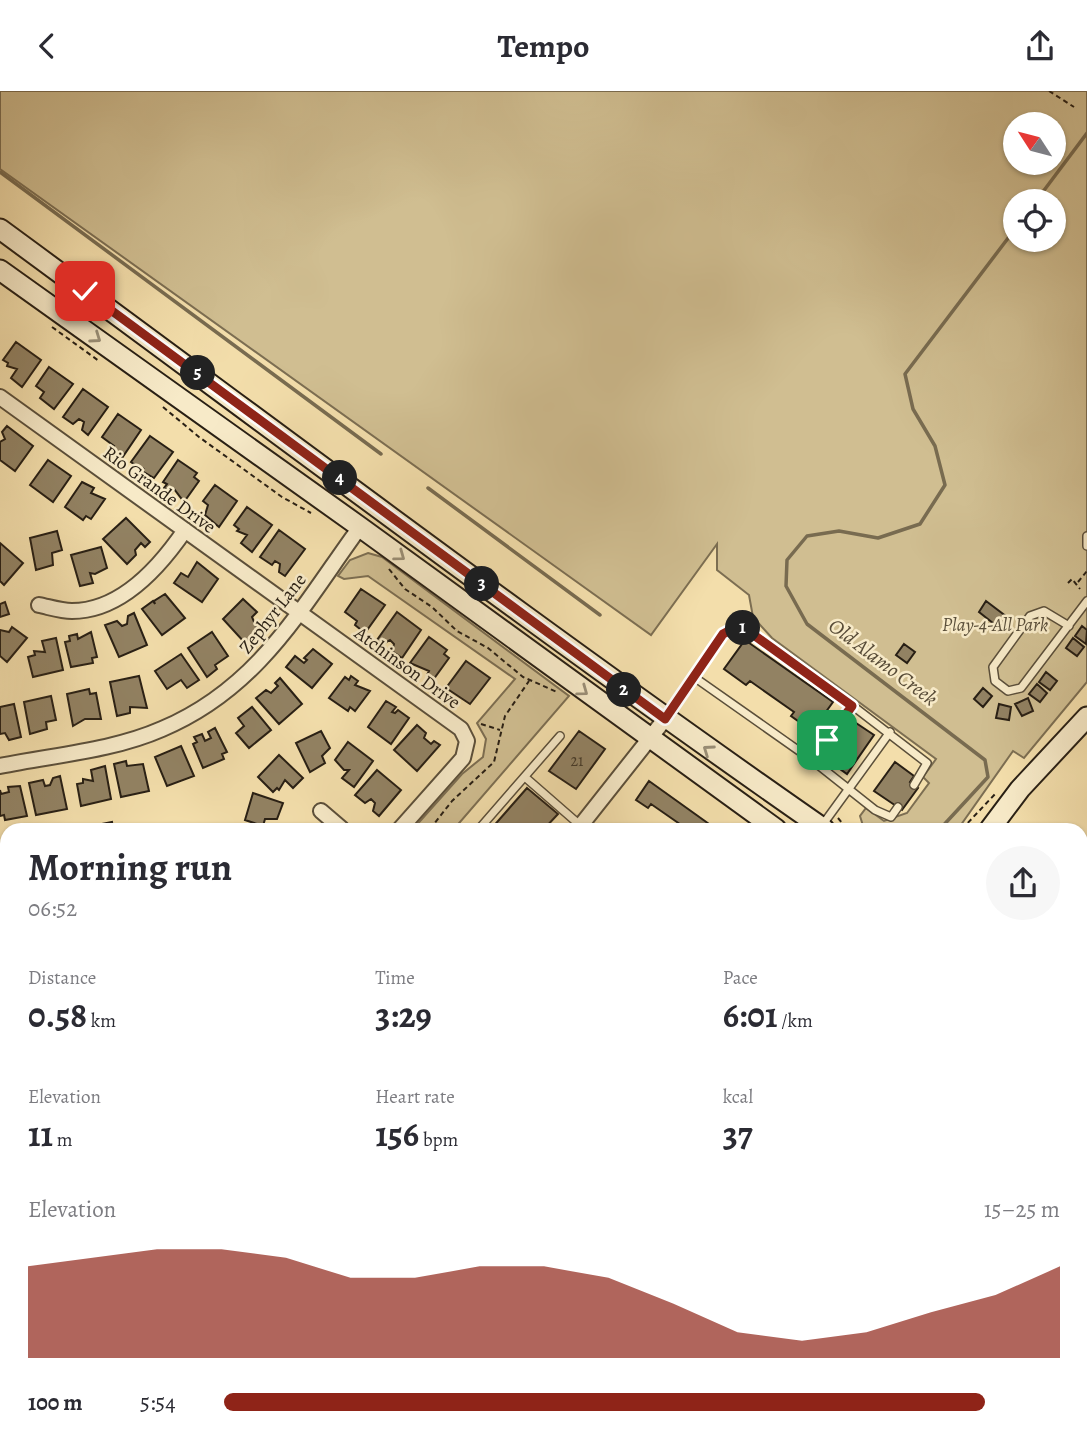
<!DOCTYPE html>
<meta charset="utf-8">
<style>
:root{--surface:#fff;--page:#f7f7f7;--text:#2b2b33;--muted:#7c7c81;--accent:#8f2418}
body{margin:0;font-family:Alegreya,serif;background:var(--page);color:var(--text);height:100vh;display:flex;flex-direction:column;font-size:26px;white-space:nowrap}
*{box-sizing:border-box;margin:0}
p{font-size:23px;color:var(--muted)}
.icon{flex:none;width:38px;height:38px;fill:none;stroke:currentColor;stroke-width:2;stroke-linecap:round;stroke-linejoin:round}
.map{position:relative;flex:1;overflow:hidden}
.drawer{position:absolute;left:0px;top:732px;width:1088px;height:620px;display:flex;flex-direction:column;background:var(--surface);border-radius:21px 21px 0 0;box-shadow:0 2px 5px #0004}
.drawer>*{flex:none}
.needle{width:46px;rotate:306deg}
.tools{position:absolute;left:1003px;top:21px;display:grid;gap:14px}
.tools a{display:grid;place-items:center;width:63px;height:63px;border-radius:50%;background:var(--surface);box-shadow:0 2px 5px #0004;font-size:35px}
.pin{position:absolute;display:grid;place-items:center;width:60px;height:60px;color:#fff;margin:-30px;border-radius:14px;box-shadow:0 4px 10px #0006}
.km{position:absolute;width:35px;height:35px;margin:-18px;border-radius:50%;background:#222;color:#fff;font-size:19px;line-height:35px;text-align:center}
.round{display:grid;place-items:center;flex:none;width:74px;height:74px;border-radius:37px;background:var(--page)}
.summary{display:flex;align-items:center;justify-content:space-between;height:119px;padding:0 28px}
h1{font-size:38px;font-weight:600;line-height:52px}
.stats{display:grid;grid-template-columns:repeat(3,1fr);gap:10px;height:119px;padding:7px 28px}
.stats div{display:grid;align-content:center}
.stats b{font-size:35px;font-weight:600}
.stats small{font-size:19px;font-weight:400}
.stats p{font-size:19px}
.chart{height:196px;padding:14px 28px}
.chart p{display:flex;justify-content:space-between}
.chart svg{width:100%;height:126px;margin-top:7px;fill:var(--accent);opacity:.7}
ul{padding:0 28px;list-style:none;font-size:23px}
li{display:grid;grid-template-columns:112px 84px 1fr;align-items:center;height:52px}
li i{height:18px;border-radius:9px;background:var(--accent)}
header{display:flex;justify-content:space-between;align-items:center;height:91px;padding:0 28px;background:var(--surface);font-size:32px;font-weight:600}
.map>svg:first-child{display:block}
</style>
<header><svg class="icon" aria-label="back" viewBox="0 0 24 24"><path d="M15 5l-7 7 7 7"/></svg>Tempo<svg class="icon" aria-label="share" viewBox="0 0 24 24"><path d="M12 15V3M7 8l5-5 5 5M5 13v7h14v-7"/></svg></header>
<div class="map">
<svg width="1087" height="1351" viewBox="0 0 1087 1351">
<rect width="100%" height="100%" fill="#f3deab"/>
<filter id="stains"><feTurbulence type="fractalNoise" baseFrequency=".00286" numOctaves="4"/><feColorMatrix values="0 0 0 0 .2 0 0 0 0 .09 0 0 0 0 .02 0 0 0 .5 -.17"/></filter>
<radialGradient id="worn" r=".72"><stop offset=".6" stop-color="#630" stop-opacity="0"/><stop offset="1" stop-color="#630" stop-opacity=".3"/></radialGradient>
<!-- green -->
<path fill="#d0be91" stroke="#7c6e52" stroke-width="2" fill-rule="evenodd" d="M 0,0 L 1087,0 L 1087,591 L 1024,667 L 1013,660 L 958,738 L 864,738 L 860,725 L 866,717 L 884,730 L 907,722 L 929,692 L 923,686 L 936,668 L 772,547 L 753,526 L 749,504 L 717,479 L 717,453 L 651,544 L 0,78 ZM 1015,33 L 1054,33 L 1054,72 L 1015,72 ZM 1015,110 L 1054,110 L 1054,149 L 1015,149 Z
M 368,462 L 382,466 L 569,605 L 454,738 L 413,738 L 462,683 L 483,666 L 486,648 L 477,632 L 515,588 L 368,485 L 344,488 L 338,485 L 350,469 Z
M 7,1210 L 7,1252 L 0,1260 L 0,1213 Z
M 775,1344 L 895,1344 L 898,1351 L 784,1351 Z"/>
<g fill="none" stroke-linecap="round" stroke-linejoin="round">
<!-- stream -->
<path stroke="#786b50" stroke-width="3.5" d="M 0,81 L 381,363
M 1036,110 L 1087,42
M 428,397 L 600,524
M 940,738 L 988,686 L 985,669 L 807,533 L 786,495 L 787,469 L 807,445 L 839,440 L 878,447 L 920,433 L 945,394 L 935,355 L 913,318 L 905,283 L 1015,138
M 863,1344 L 866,1351"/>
</g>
<!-- building -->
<path fill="#928263" stroke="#281f14" stroke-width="2" d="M 16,251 L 41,269 L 22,296 L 11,287 L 17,278 L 7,275 L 8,272 L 3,269 Z
M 49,276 L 73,293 L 54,318 L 40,307 L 44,301 L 36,295 Z
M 83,298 L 108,316 L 88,344 L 82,339 L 84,331 L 79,328 L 73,333 L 63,326 Z
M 118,323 L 141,339 L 122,367 L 111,359 L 114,355 L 102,346 Z
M 7,335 L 33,355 L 15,380 L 0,369 L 0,351 L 5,348 L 2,341 Z
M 150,345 L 173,361 L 154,387 L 142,380 L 144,377 L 142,379 L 131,371 Z
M 48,369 L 71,385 L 53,411 L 30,394 Z
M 178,369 L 197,382 L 194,386 L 199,390 L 184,411 L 174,398 L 171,402 L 164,397 L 167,393 L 163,391 Z
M 82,391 L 94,397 L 91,402 L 105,408 L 91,428 L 86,425 L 83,429 L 65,416 Z
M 215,394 L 237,410 L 219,436 L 205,424 L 208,414 L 203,410 Z
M 247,416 L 272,434 L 252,461 L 241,452 L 247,444 L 237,440 L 239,438 L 234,434 Z
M 126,427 L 150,451 L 145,456 L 141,452 L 135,459 L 136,464 L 127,473 L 103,448 Z
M 279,439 L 305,458 L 285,485 L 279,481 L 280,473 L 275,470 L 272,474 L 260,466 Z
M 57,440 L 62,459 L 52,462 L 53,474 L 36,479 L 30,447 Z
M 0,452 L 23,472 L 4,494 L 0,490 Z
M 101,456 L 107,477 L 95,483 L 90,482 L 93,492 L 80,495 L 71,464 Z
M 197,471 L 218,488 L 202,511 L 174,492 L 181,482 L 188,486 Z
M 361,498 L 385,514 L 365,542 L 355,534 L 357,530 L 345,521 Z
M 165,503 L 185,527 L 162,544 L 142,518 L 153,510 L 155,513 L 154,510 Z
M 243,508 L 257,521 L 252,526 L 257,538 L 245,552 L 223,528 Z
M 986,510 L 1011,529 L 1003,540 L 979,521 Z
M 5,511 L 9,523 L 0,526 L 0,513 Z
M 397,521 L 421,539 L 402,567 L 392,560 L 394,553 L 390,549 L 383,553 L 377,549 Z
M 134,522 L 147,554 L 119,566 L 105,534 L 117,530 L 122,535 L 127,533 L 128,525 Z
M 1082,535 L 1087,539 L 1086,553 L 1075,545 Z
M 12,536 L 27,547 L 7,571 L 0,565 L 0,539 L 9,541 Z
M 91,541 L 97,566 L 92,567 L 93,572 L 71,576 L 65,551 L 70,550 L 69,545 L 77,543 L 78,548 Z
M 212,541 L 228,565 L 215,574 L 217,578 L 207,586 L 188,557 Z
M 429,546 L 447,559 L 444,563 L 449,567 L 433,589 L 427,584 L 429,580 L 410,572 Z
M 56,547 L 63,579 L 33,586 L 28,566 L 35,564 L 34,560 L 45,561 L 42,550 Z
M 1073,547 L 1084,556 L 1077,565 L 1066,557 Z
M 745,549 L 833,611 L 812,640 L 791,625 L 794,621 L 750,590 L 746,594 L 724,578 Z
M 904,553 L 915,561 L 907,572 L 896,564 Z
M 313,558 L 332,573 L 312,597 L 286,576 L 295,565 L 304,572 L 307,569 L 304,567 Z
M 181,563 L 199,589 L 187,597 L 181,589 L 167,598 L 155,580 Z
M 466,570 L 490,587 L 470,613 L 446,597 Z
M 1046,581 L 1057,590 L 1050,599 L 1039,591 Z
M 139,585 L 147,617 L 130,616 L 130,622 L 117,625 L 110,591 Z
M 351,585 L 358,590 L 355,594 L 370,600 L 355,620 L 350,616 L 348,620 L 329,607 L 345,586 L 349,589 Z
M 280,587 L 302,613 L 279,633 L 256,607 L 266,599 L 271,602 L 278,595 L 275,592 Z
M 1037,593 L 1047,602 L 1040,611 L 1029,603 Z
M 983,597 L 992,605 L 983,616 L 974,608 Z
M 89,598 L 90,603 L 96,602 L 101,628 L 85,628 L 73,635 L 67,603 Z
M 51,605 L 56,629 L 46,631 L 47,638 L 30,643 L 24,611 Z
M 1028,607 L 1033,620 L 1022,625 L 1015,613 Z
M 386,610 L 396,616 L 392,621 L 395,622 L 398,619 L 409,627 L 391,653 L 368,636 Z
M 14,613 L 21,646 L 9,649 L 5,642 L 0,643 L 0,616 Z
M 999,613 L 1011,616 L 1009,629 L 996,627 Z
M 252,616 L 271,639 L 249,657 L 236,642 L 244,635 L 238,627 Z
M 853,630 L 874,644 L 847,683 L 826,668 Z
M 417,634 L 426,642 L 424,647 L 431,653 L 434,650 L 440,654 L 417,680 L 394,659 Z
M 215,637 L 227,661 L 222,663 L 224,668 L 203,677 L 193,653 L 197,651 L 194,646 L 202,643 L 205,650 L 211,647 L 208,641 Z
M 321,640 L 330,657 L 322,665 L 325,672 L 310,681 L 296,652 Z
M 579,640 L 605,658 L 576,698 L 549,680 Z
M 348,651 L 373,670 L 354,696 L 342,687 L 349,679 L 344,679 L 335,669 Z
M 181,655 L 194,685 L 167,695 L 155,666 Z
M 279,664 L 303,687 L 293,697 L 285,689 L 279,699 L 277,697 L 273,701 L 258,686 Z
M 126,670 L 127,675 L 143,673 L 149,700 L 121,706 L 114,673 Z
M 895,671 L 914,685 L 910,691 L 918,697 L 902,719 L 874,700 Z
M 105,675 L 111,708 L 81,715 L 77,693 L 83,692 L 83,688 L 93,690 L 91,679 Z
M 377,679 L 401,699 L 379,725 L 373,720 L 375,712 L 371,708 L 365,712 L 355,704 Z
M 60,685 L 67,718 L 36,724 L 29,692 L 43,689 L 45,695 L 50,694 L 53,687 Z
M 649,690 L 716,738 L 687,738 L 651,713 L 648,717 L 636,709 Z
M 20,695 L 27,725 L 5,729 L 4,724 L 0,725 L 0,699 L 1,703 L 9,701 L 8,696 Z
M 527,697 L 558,723 L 544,738 L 491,738 Z
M 253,702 L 283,712 L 277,728 L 265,728 L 263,735 L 245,729 Z
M 112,731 L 113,738 L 82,738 L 81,737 Z
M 7,754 L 7,789 L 6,789 L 0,756 Z
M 7,839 L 7,873 L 0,875 L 0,840 Z
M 7,889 L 7,918 L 0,920 L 0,891 Z
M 7,928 L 7,957 L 3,958 L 0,930 Z
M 1084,1035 L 1087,1037 L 1087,1071 L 1082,1067 Z
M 0,1060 L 5,1066 L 2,1069 L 5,1072 L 3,1074 L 7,1075 L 7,1085 L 0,1092 Z
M 1082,1072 L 1087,1076 L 1087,1091 L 1082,1099 Z
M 0,1136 L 7,1141 L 7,1148 L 0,1158 Z
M 1082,1303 L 1087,1308 L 1087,1318 L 1083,1321 L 1087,1325 L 1087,1336 L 1082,1341 Z
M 229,1344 L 244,1344 L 238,1351 L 224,1351 Z
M 297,1344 L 325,1344 L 334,1351 L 292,1351 Z
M 591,1344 L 619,1344 L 614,1351 L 586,1351 Z
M 705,1344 L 737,1344 L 732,1351 L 719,1349 L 712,1351 Z
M 743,1344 L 748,1344 L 757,1351 L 737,1351 Z
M 920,1344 L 948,1344 L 949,1346 L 942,1351 L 925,1351 Z
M 1033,1344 L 1064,1344 L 1068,1348 L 1065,1351 L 1030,1351 Z"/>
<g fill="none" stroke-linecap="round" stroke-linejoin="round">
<defs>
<path id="lane" d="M 1087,445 L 1087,455
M 1069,535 L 1044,520 L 1030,525 L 993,576 L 995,590 L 1008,600 L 1021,597 L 1087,510
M 694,586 L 812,669
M 666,627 L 723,543 L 740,534 L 853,615
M 526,687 L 581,735
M 898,716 L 891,726 L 875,719 L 812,669 L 853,615 L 927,672 L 914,694
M 821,736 L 890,641
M 479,738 L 560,645
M 362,1344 L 371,1351
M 278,1351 L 283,1344"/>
<path id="street" d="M 0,306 L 461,638 L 467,650 L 463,667 L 400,738
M 39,514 C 49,516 61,520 72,520 C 121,520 159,477 185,439
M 0,675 C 53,664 112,660 162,638 C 259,597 301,517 360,436
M 321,720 L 342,738
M 578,738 L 665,628
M 0,814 L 7,813
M 1082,1000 L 1087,992
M 0,1021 L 7,1032
M 0,1194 L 7,1191
M 1082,1266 L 1087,1260
M 659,1344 L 668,1351
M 995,1351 L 1002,1344"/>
<path id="secondary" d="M 0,138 C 274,339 545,544 824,738
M 0,179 L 360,436 L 776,738
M 990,738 L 1020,698 L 1087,626
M 1082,923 L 1087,927
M 1082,956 L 1087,960
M 538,1351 L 543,1344"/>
</defs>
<!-- lane casing -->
<use href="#lane" stroke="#5b4f3a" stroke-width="10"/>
<!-- street casing -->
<use href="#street" stroke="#5b4f3a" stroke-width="18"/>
<!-- secondary casing -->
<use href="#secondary" stroke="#281f14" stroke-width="23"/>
<!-- path -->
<path stroke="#281f14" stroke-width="2" stroke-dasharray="5 3.5" stroke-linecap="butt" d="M 1049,0 L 1074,16
M 52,236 L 99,270
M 163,316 L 199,346 L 282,406 L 311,422
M 389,478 L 405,498 L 432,516 L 457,540 L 488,557 L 523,586 L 557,601
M 1078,491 L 1087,480
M 1068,492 L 1072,488 L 1080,498
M 481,633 L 500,639
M 838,727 L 847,738
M 430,738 L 452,710 L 494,671 L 505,625 L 529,590
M 962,738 L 997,701
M 0,1219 L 7,1218
M 797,1344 L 806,1351
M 818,1344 L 821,1351"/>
<!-- lane -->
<use href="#lane" stroke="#f7eac8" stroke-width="7"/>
<!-- street -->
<use href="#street" stroke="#f7eac8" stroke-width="14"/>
<!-- secondary -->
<use href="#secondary" stroke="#f7eac8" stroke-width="19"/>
</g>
<!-- one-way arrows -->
<defs><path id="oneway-chevron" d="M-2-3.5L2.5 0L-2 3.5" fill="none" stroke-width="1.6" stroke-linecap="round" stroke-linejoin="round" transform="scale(1.75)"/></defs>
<g stroke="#9a8f77">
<use href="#oneway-chevron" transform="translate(96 247) rotate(35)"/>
<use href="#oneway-chevron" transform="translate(400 465) rotate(36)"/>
<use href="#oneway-chevron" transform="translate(583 600) rotate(36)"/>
<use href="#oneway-chevron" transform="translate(708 659) rotate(-145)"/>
</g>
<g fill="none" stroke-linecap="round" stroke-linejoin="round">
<defs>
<path id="route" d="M 85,200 L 665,628 L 723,543 L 740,534 L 852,615 L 827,649"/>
</defs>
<!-- route casing -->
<use href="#route" stroke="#fff" stroke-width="14"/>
<!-- route -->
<use href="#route" stroke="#8f2418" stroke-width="9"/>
</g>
<g text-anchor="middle" stroke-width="5" stroke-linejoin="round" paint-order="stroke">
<!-- number labels -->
<g font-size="16" fill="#423828">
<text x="577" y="675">21</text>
</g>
<!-- street labels -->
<g font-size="19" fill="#281f14" stroke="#f7eac8">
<text transform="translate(160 398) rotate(36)" y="7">Rio Grande Drive</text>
<text transform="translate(272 522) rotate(-52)" y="7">Zephyr Lane</text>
<text transform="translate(408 576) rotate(36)" y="7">Atchinson Drive</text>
</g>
<!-- park labels -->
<g font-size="19" font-style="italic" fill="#5a4f3a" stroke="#f7eac8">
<text x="995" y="540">Play-4-All Park</text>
</g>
<!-- water labels -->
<g font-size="21" font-style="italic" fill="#574b37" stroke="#f7eac8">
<text transform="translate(883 571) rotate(37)" y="7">Old Alamo Creek</text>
</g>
</g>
<rect width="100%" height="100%" filter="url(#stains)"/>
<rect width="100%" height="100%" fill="url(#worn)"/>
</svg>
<div class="tools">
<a><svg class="needle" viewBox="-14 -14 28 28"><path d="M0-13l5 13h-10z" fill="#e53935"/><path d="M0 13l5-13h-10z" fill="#7c7c81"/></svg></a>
<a><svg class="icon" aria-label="locate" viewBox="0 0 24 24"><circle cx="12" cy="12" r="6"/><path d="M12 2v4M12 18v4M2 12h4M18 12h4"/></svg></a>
</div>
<div class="pin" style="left:827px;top:649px;background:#1e9e55"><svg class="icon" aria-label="arrive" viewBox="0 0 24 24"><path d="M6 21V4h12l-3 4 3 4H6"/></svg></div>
<div class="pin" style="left:85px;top:200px;background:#d93025"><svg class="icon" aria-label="check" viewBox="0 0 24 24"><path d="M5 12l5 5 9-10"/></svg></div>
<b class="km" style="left:743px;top:537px">1</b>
<b class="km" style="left:624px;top:599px">2</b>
<b class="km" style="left:482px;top:493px">3</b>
<b class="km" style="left:340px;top:387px">4</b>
<b class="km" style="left:198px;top:282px">5</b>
<section class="drawer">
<div class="summary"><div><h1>Morning run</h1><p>06:52</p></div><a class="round"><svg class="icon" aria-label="share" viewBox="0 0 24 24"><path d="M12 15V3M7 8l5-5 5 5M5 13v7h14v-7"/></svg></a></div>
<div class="stats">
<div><p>Distance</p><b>0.58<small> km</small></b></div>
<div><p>Time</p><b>3:29</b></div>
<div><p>Pace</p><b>6:01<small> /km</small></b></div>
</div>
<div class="stats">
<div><p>Elevation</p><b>11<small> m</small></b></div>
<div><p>Heart rate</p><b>156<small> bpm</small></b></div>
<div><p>kcal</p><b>37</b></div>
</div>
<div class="chart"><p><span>Elevation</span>15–25 m</p>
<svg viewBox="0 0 160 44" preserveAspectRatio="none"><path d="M0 44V12L10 9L20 6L30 6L40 9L50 16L60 16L70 12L80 12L90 16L100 25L110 35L120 38L130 35L140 28L150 22L160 12V44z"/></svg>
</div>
<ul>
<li><b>100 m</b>5:54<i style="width:91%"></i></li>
</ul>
</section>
</div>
